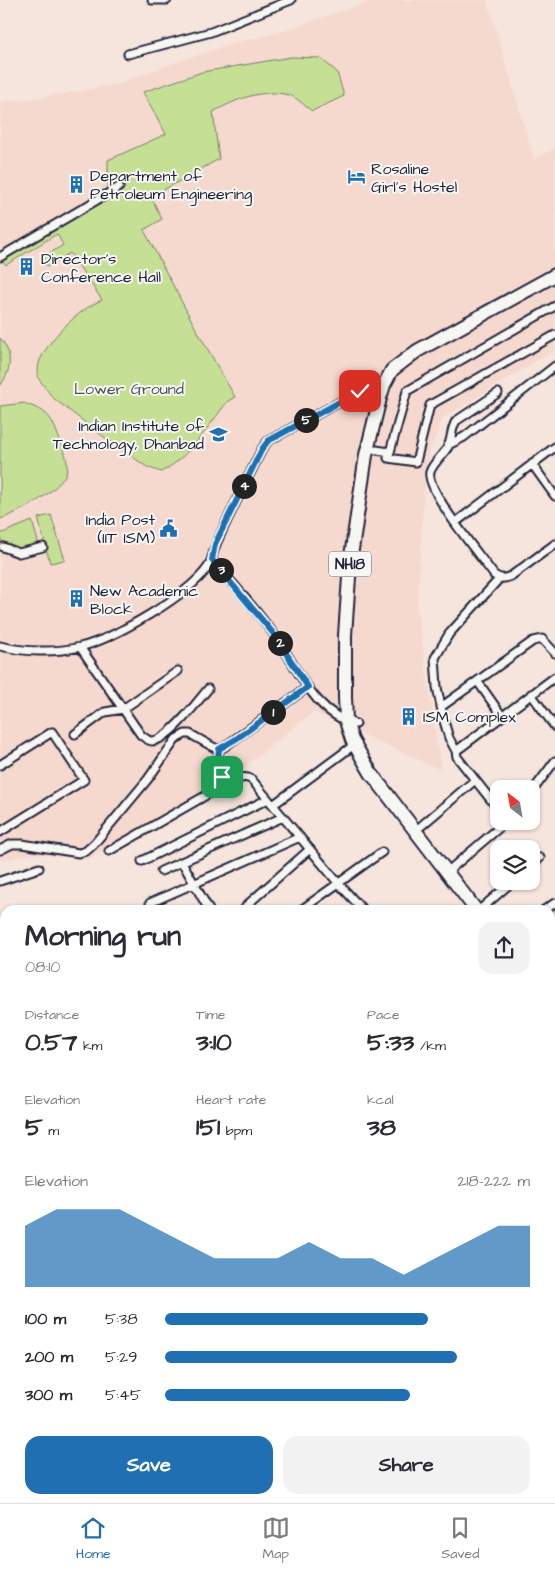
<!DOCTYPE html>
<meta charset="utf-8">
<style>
:root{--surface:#fff;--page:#f2f2f3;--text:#2b2b33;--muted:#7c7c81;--line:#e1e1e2;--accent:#1f6fb2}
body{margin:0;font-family:"Architects Daughter",sans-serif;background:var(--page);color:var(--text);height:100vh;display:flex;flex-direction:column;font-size:19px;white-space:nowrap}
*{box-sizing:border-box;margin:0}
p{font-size:16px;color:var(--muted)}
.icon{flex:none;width:28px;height:28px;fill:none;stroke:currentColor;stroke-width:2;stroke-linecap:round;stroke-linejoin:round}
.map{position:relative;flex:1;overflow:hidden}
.sheet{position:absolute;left:0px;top:905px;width:555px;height:599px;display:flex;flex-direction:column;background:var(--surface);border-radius:15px 15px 0 0;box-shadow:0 1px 4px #0004}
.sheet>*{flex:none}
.needle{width:32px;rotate:329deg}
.fabs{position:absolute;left:490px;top:780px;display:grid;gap:10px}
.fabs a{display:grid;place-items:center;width:50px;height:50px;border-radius:10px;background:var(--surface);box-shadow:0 1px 4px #0004;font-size:25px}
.pin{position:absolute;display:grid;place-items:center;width:42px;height:42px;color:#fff;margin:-21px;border-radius:10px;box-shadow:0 2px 8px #0006}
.km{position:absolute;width:25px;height:25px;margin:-12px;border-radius:50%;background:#222;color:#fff;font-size:14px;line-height:25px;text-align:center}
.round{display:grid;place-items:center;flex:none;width:52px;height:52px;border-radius:15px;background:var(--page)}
.head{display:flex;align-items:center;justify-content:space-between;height:85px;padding:0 25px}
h1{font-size:28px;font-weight:700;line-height:38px}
.metrics{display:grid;grid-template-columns:repeat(3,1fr);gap:8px;height:85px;padding:5px 25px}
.metrics div{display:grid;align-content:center}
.metrics b{font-size:25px;font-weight:700}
.metrics small{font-size:14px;font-weight:400}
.metrics p{font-size:14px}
.chart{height:140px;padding:10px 25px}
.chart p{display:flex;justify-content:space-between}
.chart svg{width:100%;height:90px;margin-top:5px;fill:var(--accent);opacity:.7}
.button{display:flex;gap:10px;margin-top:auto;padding:10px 25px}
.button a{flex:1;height:58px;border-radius:15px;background:var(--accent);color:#fff;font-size:20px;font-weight:700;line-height:58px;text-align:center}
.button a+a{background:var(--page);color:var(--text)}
ul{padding:0 25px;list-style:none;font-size:16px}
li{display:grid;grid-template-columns:80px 60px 1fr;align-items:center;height:38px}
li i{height:12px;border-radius:6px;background:var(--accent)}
.dock{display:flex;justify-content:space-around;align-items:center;height:70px;border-top:1px solid var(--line);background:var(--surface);font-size:14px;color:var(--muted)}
.dock a{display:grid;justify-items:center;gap:2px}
.dock .current{color:var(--accent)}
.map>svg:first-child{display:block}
</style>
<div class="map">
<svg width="555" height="1503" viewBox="0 0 555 1503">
<rect width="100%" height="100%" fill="#f6e5dd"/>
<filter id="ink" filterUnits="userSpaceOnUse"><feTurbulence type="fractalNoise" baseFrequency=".02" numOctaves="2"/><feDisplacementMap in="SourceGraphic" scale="10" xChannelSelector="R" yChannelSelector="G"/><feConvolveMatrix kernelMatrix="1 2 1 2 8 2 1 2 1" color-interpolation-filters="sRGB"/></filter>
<g filter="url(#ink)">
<!-- built -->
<path fill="#f6d9ce" d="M 373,0 L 487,0 L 534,159 L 555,148 L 555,350 L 443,418 L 430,450 L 424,492 L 417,607 L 441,770 L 313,712 L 240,771 L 193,799 L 164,819 L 87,860 L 35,854 L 0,860 L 0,101 L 38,98 L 119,84 L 165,66 L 234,43 L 280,32 Z"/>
<!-- green -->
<path fill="#c5df95" stroke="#748068" d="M 291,57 L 320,58 L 337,72 L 344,96 L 312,111 C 305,106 296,97 289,95 C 262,88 235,100 213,112 L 219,159 L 151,197 L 162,219 L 144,230 L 194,325 L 235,397 L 228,401 C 208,426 190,457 161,472 L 147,467 L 108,440 L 53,398 L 38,378 C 38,374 38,367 39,363 C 47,340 79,309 102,300 L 70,253 L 47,267 L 42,258 L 63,245 L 57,234 L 6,265 L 0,258 L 108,191 L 108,160 L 166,134 L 143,92 L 202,72 Z
M 0,338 C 13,353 12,370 0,386 Z
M 24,403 C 30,406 40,408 45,413 C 53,419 56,431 60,440 C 64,449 68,460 67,470 C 64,489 17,514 0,519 L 0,406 Z
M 51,515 L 65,560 L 50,563 L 38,518 Z
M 32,521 L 39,545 L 16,551 L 1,540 L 0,534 Z
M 76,1499 L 373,1499 L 374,1503 L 74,1503 Z"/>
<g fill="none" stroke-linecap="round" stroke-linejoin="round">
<defs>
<path id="street" d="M 152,0 L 167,0
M 128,54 L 211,32 L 291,0
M 0,257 L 119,187
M 498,393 L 456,421 C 451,429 452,438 448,447 C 443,455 433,463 430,472 C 425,490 482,558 494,575 C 500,579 504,579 511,576 L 555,544
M 448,445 L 464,437 L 555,366
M 376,450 L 390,452 L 407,391 L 555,306
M 390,452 L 388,458 L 416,462 L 430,405 L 555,335
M 532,464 L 555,496
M 456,522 L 555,447
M 3,547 L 19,553 L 43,547
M 212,560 C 233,583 254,608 273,633 C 297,665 313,714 356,724
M 0,646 C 25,652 55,653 80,647 C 113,639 188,596 208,567 C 213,559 213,550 217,542 C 231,511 247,480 262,449 L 268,441 L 360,391 L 384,385
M 80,647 L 141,735 C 144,737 148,741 152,741 C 169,740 197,702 208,689
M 478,682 L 502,716
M 531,694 L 555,727
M 441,707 L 533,641 L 542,639 L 555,653
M 75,734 L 105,712 L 123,709 L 178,671
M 219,749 C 218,759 215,784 233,781 C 241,779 244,775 252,780 L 339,884 L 363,910
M 456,751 L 449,738 L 444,721 L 437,687 L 435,658 L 449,634 L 499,579
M 0,765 L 52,732 L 84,780 L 0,832
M 531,793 L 555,761
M 273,805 L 354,745
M 499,810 L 457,757 L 456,751 L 555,677
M 421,826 L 475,780
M 0,850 L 12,844 L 22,844 L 79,853 L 86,851 L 94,844 L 148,779 L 176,739 L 185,734 L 190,734 L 215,748 L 219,749 L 224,747 L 308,687
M 109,851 L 231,781
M 142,861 L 268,799
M 182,862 L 209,910
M 531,866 L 540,858
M 161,871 L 283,817
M 447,872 L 507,821
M 0,881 L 39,868
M 150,903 L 300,837
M 483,907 L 513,881
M 244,910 L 247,905 L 310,849
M 301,910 L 382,852
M 544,910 L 555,903
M 0,933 L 5,931
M 0,977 L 5,975
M 0,1113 L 5,1110
M 550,1115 L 555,1111
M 550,1176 L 555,1183
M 0,1185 L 5,1183
M 550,1204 L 555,1211
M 0,1235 L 5,1247
M 388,1499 L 389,1503
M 476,1499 L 477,1503
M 75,1503 L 76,1499"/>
<path id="secondary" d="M 0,1256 L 5,1255"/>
<path id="highway" d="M 476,910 L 371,773 L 352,740 L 346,721 L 345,697 L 345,635 L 350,563 L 366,455 L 380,398 L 384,385 L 392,370 L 417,351 L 555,275
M 550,995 L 555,1002
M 550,1009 L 555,1015"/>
</defs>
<!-- street casing -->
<use href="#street" stroke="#22223b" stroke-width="11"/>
<!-- secondary casing -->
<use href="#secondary" stroke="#22223b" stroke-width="14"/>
<!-- highway casing -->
<use href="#highway" stroke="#22223b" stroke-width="16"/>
<!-- street -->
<use href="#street" stroke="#f6f6f2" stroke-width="7"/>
<!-- secondary -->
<use href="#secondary" stroke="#f6f6f2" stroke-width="10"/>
<!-- highway -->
<use href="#highway" stroke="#f6f6f2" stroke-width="12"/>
</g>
</g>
<g fill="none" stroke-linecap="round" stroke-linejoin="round" filter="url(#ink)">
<defs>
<path id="route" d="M 222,777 C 216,767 218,759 219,749 L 236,739 L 308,687 L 273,633 L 212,560 L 215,544 L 262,449 L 268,441 L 360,391"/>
</defs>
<!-- route casing -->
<use href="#route" stroke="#fff" stroke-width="10"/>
<!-- route -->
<use href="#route" stroke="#1f6fb2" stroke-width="6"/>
</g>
<!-- icons -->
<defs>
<symbol id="hotel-bare" viewBox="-9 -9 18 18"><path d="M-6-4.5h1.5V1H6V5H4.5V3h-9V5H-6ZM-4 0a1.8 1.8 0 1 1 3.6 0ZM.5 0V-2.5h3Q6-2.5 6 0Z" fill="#1f6fb2" stroke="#f6f6f2" stroke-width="2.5" paint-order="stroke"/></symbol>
<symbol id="building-bare" viewBox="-9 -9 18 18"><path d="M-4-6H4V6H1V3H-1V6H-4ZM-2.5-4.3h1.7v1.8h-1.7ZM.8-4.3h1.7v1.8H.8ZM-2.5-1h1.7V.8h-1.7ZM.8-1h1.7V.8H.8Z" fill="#1f6fb2" stroke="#f6f6f2" stroke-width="2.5" paint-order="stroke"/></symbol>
<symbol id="university-bare" viewBox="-9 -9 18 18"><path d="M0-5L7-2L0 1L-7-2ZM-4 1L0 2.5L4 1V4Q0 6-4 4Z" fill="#1f6fb2" stroke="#f6f6f2" stroke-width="2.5" paint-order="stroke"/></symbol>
<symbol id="civic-bare" viewBox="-9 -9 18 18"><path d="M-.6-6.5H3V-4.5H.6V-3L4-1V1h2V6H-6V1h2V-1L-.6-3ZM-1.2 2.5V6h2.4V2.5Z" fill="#1f6fb2" stroke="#f6f6f2" stroke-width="2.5" paint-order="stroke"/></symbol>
</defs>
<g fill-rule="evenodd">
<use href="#hotel-bare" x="344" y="164" width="25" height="25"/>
<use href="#building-bare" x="64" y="172" width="25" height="25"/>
<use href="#building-bare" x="14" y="254" width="25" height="25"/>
<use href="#university-bare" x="206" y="422" width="25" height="25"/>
<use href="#civic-bare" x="156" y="516" width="25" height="25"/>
<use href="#building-bare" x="64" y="586" width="25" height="25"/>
<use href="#building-bare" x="396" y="704" width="25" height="25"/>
</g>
<g text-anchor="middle" stroke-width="4" stroke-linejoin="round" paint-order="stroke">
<!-- shield labels -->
<rect fill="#f6f6f2" stroke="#626272" stroke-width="1" x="329" y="551.5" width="42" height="25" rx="4"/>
<g font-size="15" font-weight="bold" fill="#22223b">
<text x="350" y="569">NH18</text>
</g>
<!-- poi labels -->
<g font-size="16" fill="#22223b" stroke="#f6f6f2" text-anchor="start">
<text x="371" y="174">Rosaline<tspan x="371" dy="18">Girl's Hostel</tspan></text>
<text x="90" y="181">Department of<tspan x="90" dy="18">Petroleum Engineering</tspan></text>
<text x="41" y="264">Director's<tspan x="41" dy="18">Conference Hall</tspan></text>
<text x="204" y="431" text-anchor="end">Indian Institute of<tspan x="204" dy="18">Technology, Dhanbad</tspan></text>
<text x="155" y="525" text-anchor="end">India Post<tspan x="155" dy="18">(IIT ISM)</tspan></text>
<text x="90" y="596">New Academic<tspan x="90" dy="18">Block</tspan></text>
<text x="423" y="722">ISM Complex</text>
</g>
<!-- park labels -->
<g font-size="16" fill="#4b5152" stroke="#f6f6f2">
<text x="129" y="394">Lower Ground</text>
</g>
</g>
</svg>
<div class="fabs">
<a><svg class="needle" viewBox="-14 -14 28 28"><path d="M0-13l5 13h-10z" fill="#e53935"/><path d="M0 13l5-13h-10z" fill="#7c7c81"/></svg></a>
<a><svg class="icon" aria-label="layers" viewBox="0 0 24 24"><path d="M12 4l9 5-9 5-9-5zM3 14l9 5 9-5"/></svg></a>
</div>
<div class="pin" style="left:222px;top:777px;background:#1e9e55"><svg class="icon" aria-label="arrive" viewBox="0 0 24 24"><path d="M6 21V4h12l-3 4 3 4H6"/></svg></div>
<div class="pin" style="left:360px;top:391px;background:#d93025"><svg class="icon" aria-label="check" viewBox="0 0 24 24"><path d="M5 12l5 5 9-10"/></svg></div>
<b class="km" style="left:273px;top:712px">1</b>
<b class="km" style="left:280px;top:643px">2</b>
<b class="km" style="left:221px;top:570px">3</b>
<b class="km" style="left:244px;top:486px">4</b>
<b class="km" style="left:306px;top:420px">5</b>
<section class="sheet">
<div class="head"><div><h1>Morning run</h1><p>08:10</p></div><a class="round"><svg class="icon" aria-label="share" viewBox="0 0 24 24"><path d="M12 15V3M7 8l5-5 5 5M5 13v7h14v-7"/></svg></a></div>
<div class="metrics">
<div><p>Distance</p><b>0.57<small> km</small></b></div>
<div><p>Time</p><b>3:10</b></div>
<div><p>Pace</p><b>5:33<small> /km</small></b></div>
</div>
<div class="metrics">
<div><p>Elevation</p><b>5<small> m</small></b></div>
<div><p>Heart rate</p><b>151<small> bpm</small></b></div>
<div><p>kcal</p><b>38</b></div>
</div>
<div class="chart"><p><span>Elevation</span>218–222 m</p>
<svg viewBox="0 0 160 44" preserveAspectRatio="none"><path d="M0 44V14L10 6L20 6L30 6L40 14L50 22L60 30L70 30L80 30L90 22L100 30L110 30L120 38L130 30L140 22L150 14L160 14V44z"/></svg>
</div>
<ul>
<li><b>100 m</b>5:38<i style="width:72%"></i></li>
<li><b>200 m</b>5:29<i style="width:80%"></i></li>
<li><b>300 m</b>5:45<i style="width:67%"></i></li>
</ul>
<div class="button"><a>Save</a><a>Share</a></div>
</section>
</div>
<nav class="dock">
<a class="current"><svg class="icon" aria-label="home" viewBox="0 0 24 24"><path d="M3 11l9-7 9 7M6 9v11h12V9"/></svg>Home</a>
<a><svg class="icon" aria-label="map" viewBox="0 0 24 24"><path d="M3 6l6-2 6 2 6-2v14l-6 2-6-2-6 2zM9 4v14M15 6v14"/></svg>Map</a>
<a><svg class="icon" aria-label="saved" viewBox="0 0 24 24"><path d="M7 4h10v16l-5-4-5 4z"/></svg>Saved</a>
</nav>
